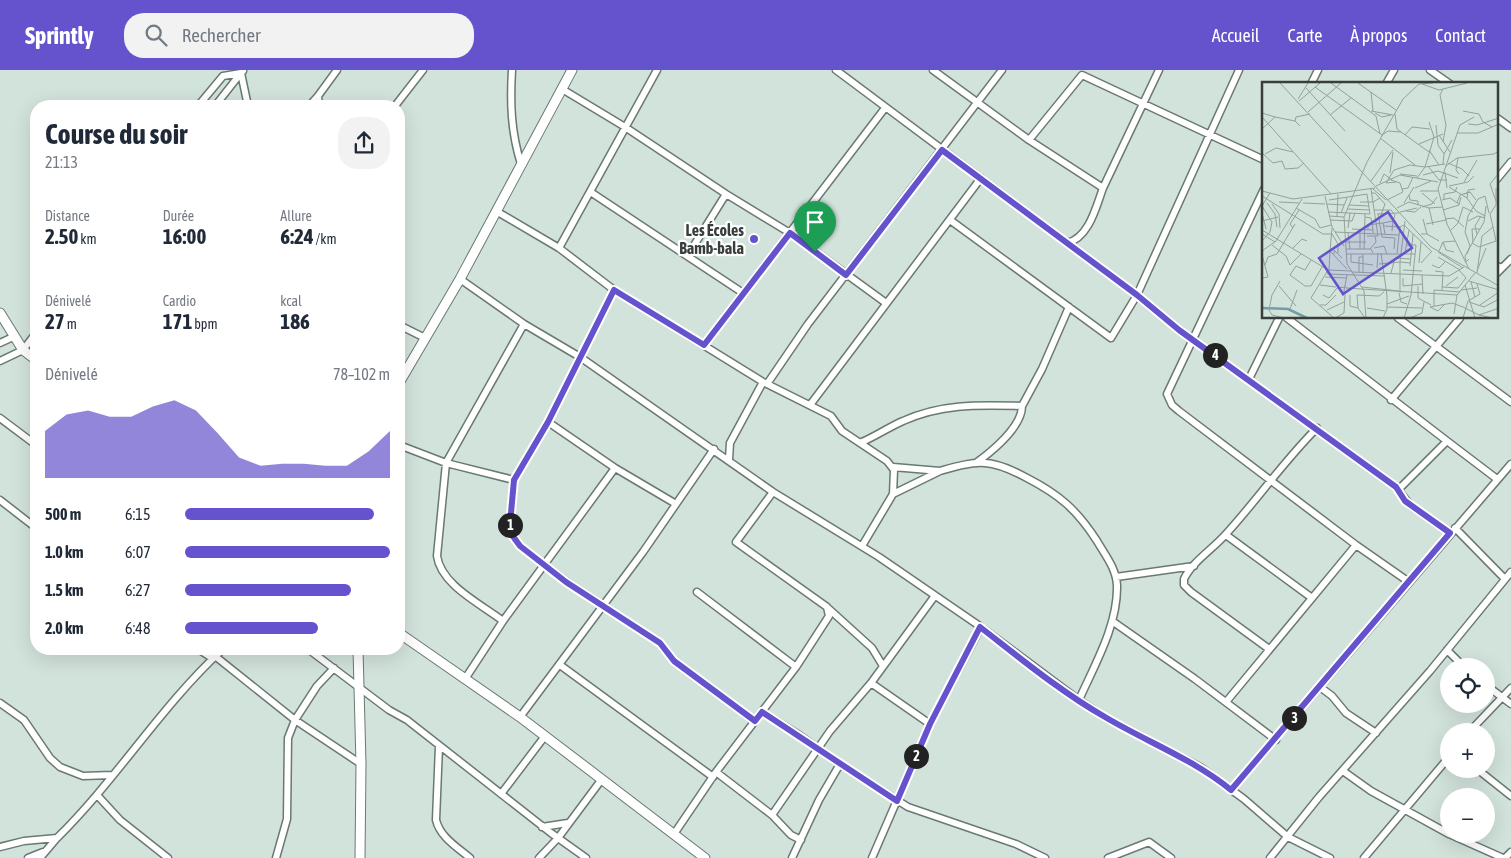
<!DOCTYPE html>
<html lang="fr">
<meta charset="utf-8">
<style>
:root{--surface:#fff;--page:#f2f2f3;--text:#1f2937;--muted:#747a83;--accent:#6453cc}
body{margin:0;font-family:"Asap Condensed",sans-serif;background:var(--page);color:var(--text);height:100vh;display:flex;flex-direction:column;font-size:19px;white-space:nowrap}
*{box-sizing:border-box;margin:0}
p{font-size:16px;color:var(--muted)}
.icon{flex:none;width:28px;height:28px;fill:none;stroke:currentColor;stroke-width:2;stroke-linecap:round;stroke-linejoin:round}
.map{position:relative;flex:1;overflow:hidden}
.drawer{position:absolute;left:30px;top:30px;width:375px;height:555px;display:flex;flex-direction:column;background:var(--surface);border-radius:20px;box-shadow:0 5px 20px #0002}
.drawer>*{flex:none}
.fabs{position:absolute;left:1440px;top:588px;display:grid;gap:10px}
.fabs a{display:grid;place-items:center;width:55px;height:55px;border-radius:50%;background:var(--surface);box-shadow:0 5px 20px #0002;font-size:25px}
.pin{position:absolute;display:grid;place-items:center;width:42px;height:42px;color:#fff;margin:-51px -21px;border-radius:50% 50% 50% 0;rotate:-45deg;box-shadow:0 0 5px #0007}
.pin .icon{rotate:45deg}
.km{position:absolute;width:25px;height:25px;margin:-12px;border-radius:50%;background:#222;color:#fff;font-size:14px;line-height:25px;text-align:center}
.round{display:grid;place-items:center;flex:none;width:52px;height:52px;border-radius:20px;background:var(--page)}
.headline{display:flex;align-items:center;justify-content:space-between;height:85px;padding:0 15px}
h1{font-size:28px;font-weight:700;line-height:38px}
.metrics{display:grid;grid-template-columns:repeat(3,1fr);gap:8px;height:85px;padding:5px 15px}
.metrics div{display:grid;align-content:center}
.metrics b{font-size:21px;font-weight:700}
.metrics small{font-size:14px;font-weight:400}
.metrics p{font-size:14px}
.chart{height:140px;padding:10px 15px}
.chart p{display:flex;justify-content:space-between}
.chart svg{width:100%;height:90px;margin-top:5px;fill:var(--accent);opacity:.7}
ul{padding:0 15px;list-style:none;font-size:16px}
li{display:grid;grid-template-columns:80px 60px 1fr;align-items:center;height:38px}
li i{height:12px;border-radius:6px;background:var(--accent)}
header{display:flex;align-items:center;gap:30px;box-sizing:border-box;height:70px;padding:0 25px;background:var(--accent);color:#fff}
header strong{font-size:24px}
nav{display:flex;gap:28px;margin-inline-start:auto;font-size:18px}
.search{width:350px;height:45px;background:var(--page);display:flex;align-items:center;gap:12px;box-sizing:border-box;padding:0 18px;border-radius:20px;color:var(--muted);font-size:19px}
.map>svg:first-child{display:block}
</style>
<header>
<strong>Sprintly</strong>
<div class="search"><svg class="icon" aria-label="search" viewBox="0 0 24 24"><circle cx="10" cy="10" r="6"/><path d="M15 15l6 6"/></svg>Rechercher</div>
<nav><a>Accueil</a><a>Carte</a><a>À propos</a><a>Contact</a></nav>
</header>
<div class="map">
<svg width="1511" height="788" viewBox="0 0 1511 788">
<rect width="100%" height="100%" fill="#d2e3db"/>
<g fill="none" stroke-linecap="round" stroke-linejoin="round">
<defs>
<path id="minor" d="M 512,0 C 510,33 511,62 521,94
M 836,0 L 1137,225 L 1179,260 L 1396,417 L 1410,435 L 1450,463
M 933,0 L 1029,70 L 1103,118 C 1096,137 1089,168 1067,173
M 1430,0 L 1450,14
M 243,1 L 241,3 L 248,36
M 1311,14 L 1318,0
M 1386,14 L 1394,0
M 562,19 L 625,57 L 726,124 L 790,163 L 886,233
M 318,26 L 337,0
M 198,36 L 223,6 L 241,3
M 215,36 L 241,3
M 309,36 L 318,26 L 319,36
M 395,36 L 423,0
M 1497,48 L 1511,58
M 1029,70 L 1082,5 L 1264,90
M 1497,109 L 1511,92
M 1103,118 L 1159,0
M 592,123 L 743,223
M 496,141 L 559,178 L 614,220 L 763,312 L 831,346 L 842,361 L 887,391 L 894,400 L 893,424 L 862,476
M 950,150 L 1111,268 L 1137,225 L 1239,0
M 559,178 L 657,0
M 688,185 L 726,124
M 1497,196 L 1502,198 L 1497,203
M 1502,198 L 1511,189
M 460,209 L 524,254 L 580,287 L 773,422 L 879,487 L 981,557 L 1079,630 L 1106,648 L 1200,697 L 1244,729 L 1288,767 L 1330,788
M 1287,248 L 1447,371 L 1399,419
M 1398,248 L 1511,332
M 524,254 L 446,393 L 514,410 L 510,454 L 512,465 L 520,476 L 567,512 L 660,573 L 674,591 L 755,651
M 399,255 L 425,268
M 0,273 L 13,267
M 704,275 L 885,38
M 0,291 L 23,280 L 36,263
M 1249,309 L 1279,248
M 767,314 L 808,254 L 1002,0
M 1391,330 L 1460,248
M 810,335 L 981,108
M 0,348 L 36,375
M 548,352 L 615,398
M 1447,371 L 1497,409
M 862,372 C 876,366 889,357 903,351 C 942,333 980,335 1022,336 L 1042,299 L 1069,237
M 399,375 L 446,393 L 437,486 C 441,515 481,534 503,551
M 729,389 L 730,373 L 763,312
M 976,393 C 991,382 1022,357 1022,336
M 893,397 L 940,401 L 893,424
M 940,401 C 954,397 970,392 985,393 C 1000,394 1014,401 1027,408 C 1060,425 1077,440 1097,471 C 1105,485 1116,498 1117,515 C 1118,555 1095,594 1079,630
M 514,410 L 548,352 L 614,220
M 0,430 L 36,458
M 1455,458 L 1505,509
M 1226,465 L 1312,528
M 1356,475 L 1409,512
M 1116,507 L 1194,496
M 697,522 L 796,597
M 829,539 L 872,578 L 883,596
M 1112,551 L 1195,609 L 1276,670
M 198,579 L 212,588
M 308,579 L 389,640 L 407,650 L 551,763 L 586,788
M 1269,579 L 1191,522 L 1184,515 L 1184,509 C 1192,492 1213,479 1226,464 C 1258,429 1283,392 1317,358
M 1447,580 L 1463,596
M 215,586 L 295,650 L 361,694
M 560,595 L 713,707
M 465,609 L 503,551 L 615,398 L 676,434
M 871,613 L 930,654
M 1486,615 L 1511,634
M 1320,617 L 1332,626 L 1346,643 L 1376,663
M 1226,632 L 1356,475 L 1179,341 L 1172,335 L 1167,324 L 1264,119
M 0,633 L 24,650 L 50,688 L 60,697 L 83,706 L 112,705
M 762,642 L 796,663 L 840,694 L 819,730 L 792,788
M 520,647 L 643,482 L 714,379
M 1470,661 L 1511,618
M 439,676 L 436,750 C 440,767 457,777 470,788
M 840,694 L 908,737 L 1016,774 L 1045,788
M 1477,699 L 1511,726
M 1343,701 L 1371,721 L 1449,764
M 716,702 L 772,745 L 791,765 L 801,770
M 1231,720 L 1511,394
M 501,724 L 545,666
M 97,725 L 120,750 L 168,788
M 772,745 L 830,661 L 871,613 L 934,527
M 542,757 L 568,753
M 674,764 L 716,702 L 796,597 L 829,546 L 827,537 L 736,472 L 773,422
M 1449,764 L 1503,788
M 0,777 L 24,771 L 57,768 C 117,709 161,636 223,579
M 28,788 L 43,782
M 40,788 L 56,769
M 276,788 L 287,749 L 288,668 L 295,650 L 317,616 L 334,598
M 539,788 L 558,768 L 602,709
M 872,788 L 930,654 L 981,557
M 1108,788 L 1149,772 L 1171,788
M 1270,788 L 1319,727 L 1430,601 L 1511,502
M 1364,788 L 1449,687
M 1505,788 L 1511,782"/>
<path id="tertiary" d="M 0,243 L 23,280 L 36,290
M 399,313 L 460,209 L 572,0
M 399,563 L 520,647 L 705,788
M 358,579 L 361,694 L 360,788"/>
</defs>
<!-- minor casing -->
<use href="#minor" stroke="#6a7972" stroke-width="9"/>
<!-- tertiary casing -->
<use href="#tertiary" stroke="#6a7972" stroke-width="11"/>
<!-- minor -->
<use href="#minor" stroke="#fff" stroke-width="6"/>
<!-- tertiary -->
<use href="#tertiary" stroke="#fff" stroke-width="9"/>
</g>
<g fill="none" stroke-linecap="round" stroke-linejoin="round">
<defs>
<path id="route" d="M 942,80 L 1137,225 L 1179,260 L 1396,417 L 1405,431 L 1450,463 L 1231,720 C 1193,689 1147,672 1105,647 C 1061,622 1020,588 980,557 L 930,654 L 897,731 L 762,642 L 755,651 L 674,591 L 660,573 L 566,512 L 520,476 L 512,465 L 510,454 L 514,410 L 548,352 L 614,220 L 704,275 L 790,163 L 846,205 Z"/>
</defs>
<!-- route casing -->
<use href="#route" stroke="#fff" stroke-width="10"/>
<!-- route -->
<use href="#route" stroke="#6453cc" stroke-width="6"/>
</g>
<!-- markers -->
<circle fill="#6453cc" stroke="#fff" stroke-width="2" cx="754" cy="169" r="5"/>
<g text-anchor="middle" stroke-width="4.5" stroke-linejoin="round" paint-order="stroke">
<!-- poi labels -->
<g font-size="16" font-weight="bold" fill="#373e3b" stroke="#fff" text-anchor="end">
<text x="744" y="166">Les Écoles<tspan x="744" dy="18">Bamb-bala</tspan></text>
</g>
</g>
<!-- overview -->
<g transform="translate(1262 12)">
<rect width="236" height="236" fill="#d2e3db"/>
<path fill="none" stroke="#759ca5" stroke-width="2.5" d="M 0,226 L 26,227 L 45,236"/>
<path fill="none" stroke="#94a19b" stroke-width="1" d="M 18,1 L 169,165 L 237,204M 69,1 L 114,34 L 118,52M 96,1 L 134,28M 171,1 L 157,2 L 141,17 L 105,80 L 82,135 L 85,182 L 90,190 L 187,194 L 202,185M 160,2 L 177,8 L 205,1M 53,5 L 120,53M 44,6 L 83,49M 109,10 L 111,29M 36,17 L 46,1M 37,19 L 58,1M 109,29 L 131,33M 201,29 L 217,32 L 221,40 L 230,45M 46,30 L 79,1M 0,31 L 13,35 L 0,47M 113,31 L 120,35 L 129,33M 133,32 L 135,47 L 167,70M 68,33 L 89,16M 0,35 L 69,112M 13,35 L 33,39M 206,42 L 215,43 L 237,36M 174,43 L 176,63 L 182,72M 38,44 L 33,39 L 34,35 L 48,32M 195,51 L 216,51 L 237,42M 120,53 L 126,49 L 139,50M 143,53 L 150,45 L 168,47M 177,53 L 188,70M 118,56 L 153,83M 181,60 L 184,43 L 178,13 L 181,7M 157,62 L 181,52M 167,68 L 177,83M 0,71 L 11,81 L 20,79 L 23,87 L 36,86 L 42,81M 3,72 L 14,66 L 31,70M 196,76 L 194,88 L 197,92M 186,81 L 200,87 L 207,94M 181,82 L 182,72 L 190,58M 166,84 L 177,98 L 185,98M 184,84 L 195,76 L 232,72 L 237,69M 183,90 L 185,106M 128,91 L 131,70M 138,92 L 155,94M 161,93 L 176,89 L 196,96M 155,96 L 163,85 L 183,82M 109,99 L 131,68M 134,100 L 124,101 L 132,88 L 148,83 L 163,85 L 172,55 L 167,40M 202,100 L 215,78M 118,101 L 122,92 L 130,98M 114,104 L 138,93 L 176,100M 187,104 L 206,100 L 212,94M 187,105 L 205,116M 153,106 L 169,99M 111,107 L 124,118M 140,107 L 146,106 L 151,95M 213,107 L 206,108 L 205,116 L 214,129 L 223,134M 0,109 L 31,117 L 113,106M 158,109 L 176,109M 109,111 L 113,111 L 123,122 L 117,138M 160,111 L 173,122M 202,112 L 208,110 L 214,118M 147,113 L 148,118 L 156,119 L 156,123M 0,114 L 61,152 L 70,152M 63,114 L 70,145 L 82,164M 182,117 L 182,112 L 193,110 L 195,105M 125,118 L 141,110 L 138,101 L 129,98M 180,118 L 188,116 L 197,122M 234,119 L 228,102 L 237,91M 17,120 L 37,121M 98,120 L 111,120 L 118,116M 5,121 L 13,132 L 15,145M 41,121 L 63,122M 142,121 L 152,105M 195,121 L 198,113 L 208,110M 10,122 L 17,132 L 18,146M 65,122 L 82,123M 87,123 L 107,124M 0,124 L 10,140 L 8,150 L 0,159M 0,124 L 8,111M 160,125 L 170,122 L 175,115M 34,126 L 53,137 L 58,146 L 69,143M 135,126 L 147,120 L 167,126 L 180,125M 167,126 L 171,143M 85,127 L 108,128M 112,128 L 129,128 L 133,133 L 131,139M 181,128 L 197,123 L 199,115M 144,129 L 153,130 L 159,125M 66,130 L 108,132 L 105,112 L 67,118M 138,130 L 155,126M 0,131 L 4,147M 79,131 L 85,116M 115,132 L 137,131M 116,132 L 120,155 L 133,156 L 132,167M 67,134 L 82,135M 75,134 L 76,112M 103,135 L 109,136 L 111,148M 161,137 L 165,152M 183,137 L 192,136 L 202,145M 68,138 L 90,139 L 93,131M 0,139 L 16,135M 143,139 L 138,180 L 148,181M 206,139 L 216,134 L 223,136M 121,141 L 131,139 L 130,149M 164,142 L 184,138M 142,143 L 170,170M 122,144 L 138,145M 31,146 L 28,142 L 37,128M 70,146 L 68,169 L 85,187M 86,146 L 88,131M 90,147 L 111,148 L 111,151M 0,148 L 66,188 L 90,189M 106,148 L 106,143 L 121,141 L 123,152M 188,149 L 196,141 L 201,125 L 211,130M 73,150 L 137,153M 86,150 L 88,167M 0,152 L 13,160M 70,152 L 76,162 L 76,171M 159,152 L 165,152 L 177,159M 215,152 L 213,144 L 219,134M 105,154 L 116,154 L 109,107M 83,160 L 104,160M 181,160 L 184,168 L 192,170M 211,160 L 210,147 L 218,147M 210,161 L 217,165 L 234,159 L 231,145M 10,163 L 24,174 L 28,183 L 39,172M 112,166 L 122,164 L 125,172M 30,167 L 40,157 L 45,159M 84,167 L 109,167 L 111,171M 98,167 L 98,151M 102,167 L 103,132M 108,167 L 114,160 L 113,154M 0,169 L 14,159 L 40,117M 177,169 L 181,160 L 193,159M 176,170 L 201,186M 119,171 L 125,214 L 125,227 L 121,236M 135,171 L 138,145 L 142,143M 143,171 L 147,148M 72,172 L 72,168 L 80,176M 84,172 L 153,172M 89,172 L 89,180 L 111,183M 205,172 L 208,164 L 203,150 L 206,134 L 216,117 L 223,114 L 227,131M 176,175 L 198,188M 207,177 L 204,180 L 203,174 L 222,140 L 224,124M 49,178 L 43,188 L 34,184 L 28,193 L 43,204 L 49,204 L 60,185M 157,181 L 159,160M 159,181 L 170,169M 117,182 L 138,180 L 138,211M 3,183 L 6,175 L 15,172 L 33,142M 170,183 L 177,186 L 183,180M 148,184 L 151,152M 115,186 L 116,171M 207,187 L 185,142 L 176,107 L 198,43 L 212,35M 66,188 L 49,216 L 72,236M 67,188 L 68,169M 141,188 L 160,189M 173,189 L 181,190 L 180,208M 215,189 L 224,166M 90,190 L 102,209 L 104,236M 97,190 L 97,175 L 101,175M 101,190 L 101,172M 129,191 L 133,176 L 148,177M 215,191 L 220,154 L 231,145 L 228,132 L 234,123 L 234,106M 65,192 L 123,194M 160,193 L 161,212M 63,195 L 85,196M 0,196 L 6,195 L 0,173M 141,196 L 141,204 L 161,202M 18,199 L 10,213 L 7,228 L 10,233 L 22,236M 207,199 L 237,208M 209,200 L 213,215M 58,203 L 74,205M 203,203 L 213,236M 17,204 L 34,224M 156,204 L 156,216 L 169,223M 184,204 L 196,195M 100,205 L 137,209M 180,205 L 196,206M 84,206 L 195,213 L 213,191M 196,206 L 204,196 L 197,188M 199,208 L 215,206M 137,211 L 139,220 L 145,222M 61,213 L 67,216 L 75,206 L 84,205M 88,213 L 88,224 L 96,226 L 103,236M 81,214 L 85,193M 206,219 L 218,212 L 215,202M 207,220 L 222,225 L 237,217M 125,222 L 147,214M 58,223 L 64,223 L 74,213M 218,223 L 237,210M 172,224 L 172,208 L 198,210M 125,225 L 160,226M 168,225 L 190,221 L 201,225M 168,225 L 176,229 L 182,223M 201,225 L 217,233 L 231,236M 96,226 L 95,213 L 117,214 L 122,210M 105,226 L 123,229M 28,227 L 35,208M 65,228 L 82,220M 192,232 L 195,213M 217,233 L 237,226M 73,236 L 82,231 L 83,212M 142,236 L 149,213 L 154,163 L 144,163M 148,236 L 160,231 L 162,220M 201,236 L 206,219"/>
<path fill="#6453cc" fill-opacity="0.15" stroke="#6453cc" stroke-width="2.5" d="M 126,130 L 150,166 L 81,212 L 57,176 Z"/>
<rect width="236" height="236" fill="none" stroke="#373e3b" stroke-width="2.5"/>
</g>
</svg>
<div class="fabs">
<a><svg class="icon" aria-label="locate" viewBox="0 0 24 24"><circle cx="12" cy="12" r="6"/><path d="M12 2v4M12 18v4M2 12h4M18 12h4"/></svg></a>
<a>+</a>
<a>−</a>
</div>
<div class="pin" style="left:815px;top:182px;background:#1e9e55"><svg class="icon" aria-label="arrive" viewBox="0 0 24 24"><path d="M6 21V4h12l-3 4 3 4H6"/></svg></div>
<b class="km" style="left:510px;top:455px">1</b>
<b class="km" style="left:916px;top:686px">2</b>
<b class="km" style="left:1294px;top:648px">3</b>
<b class="km" style="left:1215px;top:285px">4</b>
<section class="drawer">
<div class="headline"><div><h1>Course du soir</h1><p>21:13</p></div><a class="round"><svg class="icon" aria-label="share" viewBox="0 0 24 24"><path d="M12 15V3M7 8l5-5 5 5M5 13v7h14v-7"/></svg></a></div>
<div class="metrics">
<div><p>Distance</p><b>2.50<small> km</small></b></div>
<div><p>Durée</p><b>16:00</b></div>
<div><p>Allure</p><b>6:24<small> /km</small></b></div>
</div>
<div class="metrics">
<div><p>Dénivelé</p><b>27<small> m</small></b></div>
<div><p>Cardio</p><b>171<small> bpm</small></b></div>
<div><p>kcal</p><b>186</b></div>
</div>
<div class="chart"><p><span>Dénivelé</span>78–102 m</p>
<svg viewBox="0 0 160 44" preserveAspectRatio="none"><path d="M0 44V21L10 13L20 11L30 14L40 14L50 9L60 6L70 11L80 22L90 34L100 38L110 37L120 37L130 38L140 38L150 31L160 21V44z"/></svg>
</div>
<ul>
<li><b>500 m</b>6:15<i style="width:92%"></i></li>
<li><b>1.0 km</b>6:07<i style="width:100%"></i></li>
<li><b>1.5 km</b>6:27<i style="width:81%"></i></li>
<li><b>2.0 km</b>6:48<i style="width:65%"></i></li>
</ul>
</section>
</div>
